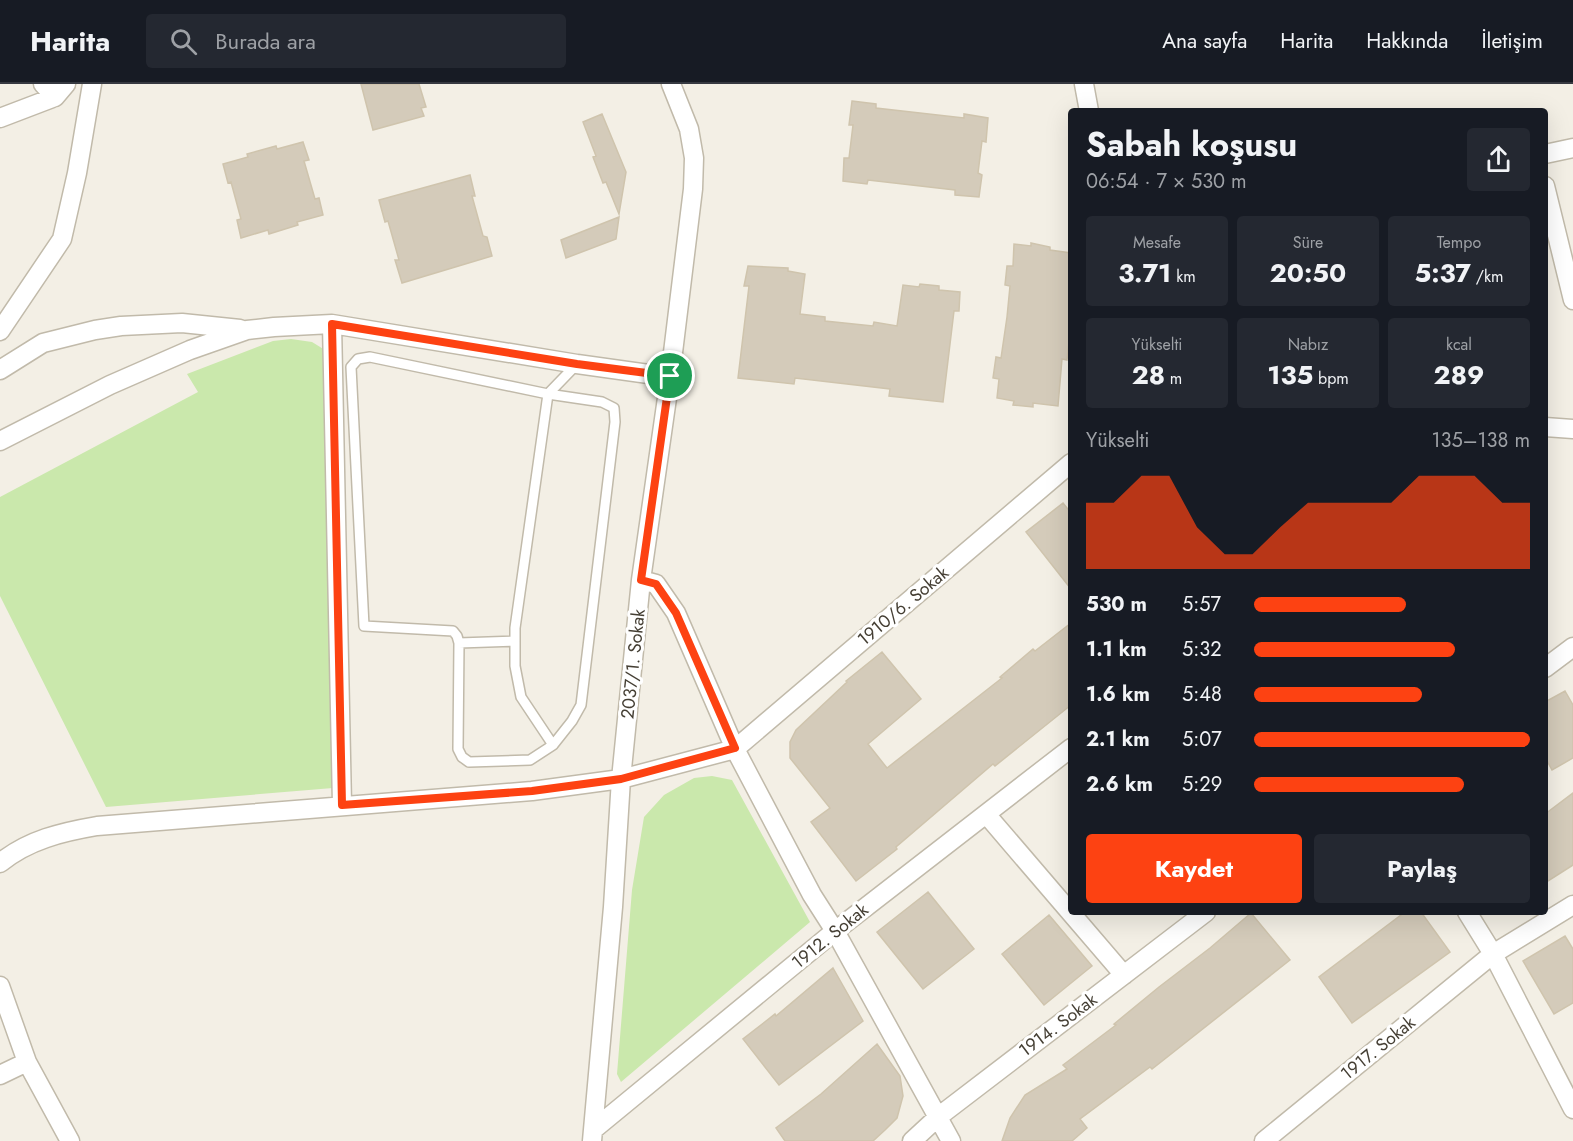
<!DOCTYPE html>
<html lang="tr">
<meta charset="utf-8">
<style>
:root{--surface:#171b24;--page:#242831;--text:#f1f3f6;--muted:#9ea1a6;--line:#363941;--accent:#fd4212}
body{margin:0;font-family:Jost,sans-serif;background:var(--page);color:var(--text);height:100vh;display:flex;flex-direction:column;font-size:22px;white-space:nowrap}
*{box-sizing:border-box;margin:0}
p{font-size:20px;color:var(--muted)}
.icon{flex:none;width:33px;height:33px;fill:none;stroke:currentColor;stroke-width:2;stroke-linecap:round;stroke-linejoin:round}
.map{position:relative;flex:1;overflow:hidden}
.drawer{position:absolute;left:1068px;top:24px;width:480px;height:807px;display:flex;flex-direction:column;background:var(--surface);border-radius:6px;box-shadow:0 6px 24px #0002}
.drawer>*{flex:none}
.pin{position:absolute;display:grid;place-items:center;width:51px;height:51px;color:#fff;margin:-26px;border:3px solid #fff;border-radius:50%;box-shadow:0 2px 6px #0007}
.round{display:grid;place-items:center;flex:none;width:63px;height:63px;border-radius:6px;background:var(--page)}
.head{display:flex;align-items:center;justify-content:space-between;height:102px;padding:0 18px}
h1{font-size:33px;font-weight:700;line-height:45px}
.metrics{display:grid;grid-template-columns:repeat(3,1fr);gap:9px;height:102px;padding:6px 18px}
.metrics div{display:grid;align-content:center;border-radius:6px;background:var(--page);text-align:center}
.metrics b{font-size:26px;font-weight:700}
.metrics small{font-size:16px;font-weight:400}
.metrics p{font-size:16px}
.chart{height:168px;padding:12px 18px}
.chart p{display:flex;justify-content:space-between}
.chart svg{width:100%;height:108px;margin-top:6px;fill:var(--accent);opacity:.7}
.cta{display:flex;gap:12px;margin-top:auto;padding:12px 18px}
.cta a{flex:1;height:69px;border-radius:6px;background:var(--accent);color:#fff;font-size:24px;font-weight:700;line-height:69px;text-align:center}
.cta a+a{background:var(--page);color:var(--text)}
ul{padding:0 18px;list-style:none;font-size:20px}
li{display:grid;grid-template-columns:96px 72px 1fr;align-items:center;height:45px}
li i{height:15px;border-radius:8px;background:var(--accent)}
header{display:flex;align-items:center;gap:36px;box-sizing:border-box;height:84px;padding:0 30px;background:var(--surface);border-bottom:2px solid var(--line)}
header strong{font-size:28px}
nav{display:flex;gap:33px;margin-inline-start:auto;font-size:21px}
.search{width:420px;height:54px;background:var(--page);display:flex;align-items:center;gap:15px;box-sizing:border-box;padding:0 21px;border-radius:6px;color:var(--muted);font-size:22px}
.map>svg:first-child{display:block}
</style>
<header>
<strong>Harita</strong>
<div class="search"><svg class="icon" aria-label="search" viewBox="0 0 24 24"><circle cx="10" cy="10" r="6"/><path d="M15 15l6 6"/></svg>Burada ara</div>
<nav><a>Ana sayfa</a><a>Harita</a><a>Hakkında</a><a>İletişim</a></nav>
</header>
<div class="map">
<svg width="1573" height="1057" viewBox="0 0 1573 1057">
<rect width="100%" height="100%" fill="#f3efe5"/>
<!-- green -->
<path fill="#cae8ac" d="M 291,255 L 312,258 L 325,266 L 333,704 L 106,723 L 0,512 L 0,413 L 198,308 L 187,290 L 273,257 Z
M 712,692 L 732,696 L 810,838 L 621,998 L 617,990 L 632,806 L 644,733 L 664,711 L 694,694 Z"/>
<!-- building -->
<path fill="#d4cbba" stroke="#cfc4ad" stroke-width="1.5" d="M 361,0 L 419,0 L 426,23 L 421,24 L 424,32 L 373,46 Z
M 852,17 L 876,20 L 876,24 L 964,34 L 964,30 L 988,34 L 986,58 L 982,57 L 978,89 L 982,91 L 979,113 L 955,111 L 955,106 L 868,96 L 867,100 L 843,97 L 844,74 L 849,74 L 853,41 L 849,41 Z
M 602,30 L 626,88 L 619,130 L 606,98 L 603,99 L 593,73 L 596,72 L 583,38 Z
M 303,58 L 309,76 L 304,77 L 315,115 L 319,114 L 323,131 L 297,138 L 298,141 L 269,150 L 268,146 L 241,154 L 237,136 L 241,135 L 231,98 L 228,99 L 223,80 L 248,73 L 247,70 L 276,62 L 277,65 Z
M 470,91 L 475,112 L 472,112 L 483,152 L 487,153 L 492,172 L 402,199 L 395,176 L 399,176 L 388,137 L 385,138 L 379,116 Z
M 619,133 L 616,155 L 566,174 L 561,156 Z
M 1031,159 L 1050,163 L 1050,166 L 1071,169 L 1069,217 L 1071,217 L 1071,239 L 1067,276 L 1062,275 L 1058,322 L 1033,319 L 1033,323 L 1013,321 L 1014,317 L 997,314 L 999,295 L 993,294 L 996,273 L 1001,274 L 1007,233 L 1010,202 L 1005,201 L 1007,182 L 1013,182 L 1014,160 L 1031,162 Z
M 748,182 L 788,184 L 788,187 L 805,190 L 800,230 L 825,233 L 825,237 L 873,242 L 874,238 L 897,242 L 903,201 L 919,203 L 920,200 L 939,202 L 939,206 L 960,208 L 959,227 L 954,227 L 943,318 L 889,312 L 890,305 L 795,294 L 794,300 L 738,294 L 749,202 L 744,202 Z
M 1063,419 L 1071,429 L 1071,505 L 1026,448 Z
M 1071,539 L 1071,621 L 995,682 L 993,680 L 896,763 L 897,765 L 856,797 L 811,738 L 830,724 L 790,674 L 790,658 L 796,646 L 847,598 L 846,597 L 882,568 L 921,615 L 868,660 L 887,684 L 1002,594 L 1000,593 L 1033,565 L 1035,567 Z
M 1565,607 L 1573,621 L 1573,674 L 1552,686 L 1545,673 L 1545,618 Z
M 1573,709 L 1573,781 L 1545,799 L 1545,730 Z
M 928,808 L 974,865 L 923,905 L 877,848 Z
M 1405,828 L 1421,828 L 1450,868 L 1352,939 L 1319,893 Z
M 1251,829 L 1290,876 L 1152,985 L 1150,983 L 1080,1035 L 1087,1044 L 1072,1057 L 1002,1057 L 1010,1034 L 1025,1011 L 1067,985 L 1063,981 L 1116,941 L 1114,940 L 1159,903 L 1210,864 Z
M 1049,831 L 1092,882 L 1044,921 L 1002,870 Z
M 1565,852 L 1573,865 L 1573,919 L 1554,930 L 1523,877 Z
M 833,884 L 863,937 L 779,1001 L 743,955 L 775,930 L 776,932 Z
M 877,960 L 900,992 L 903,1012 L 897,1034 L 885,1046 L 873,1057 L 785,1057 L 776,1044 L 821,1010 Z"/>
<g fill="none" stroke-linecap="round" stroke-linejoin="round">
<defs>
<path id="service" d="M 370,273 L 548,310 L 602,318 L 614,324 L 615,338 L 581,621 L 572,637 L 553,661 L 530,676 L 469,678 L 462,673 L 458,665 L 459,559 L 457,552 L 453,547 L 364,542 L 351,283 L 358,275 Z
M 459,559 L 515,557
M 553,661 L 521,613 L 515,582 L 515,544 L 548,310 L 577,280"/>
<path id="minor" d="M 43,0 L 55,13
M 1084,0 L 1089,27
M 0,34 L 55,13 L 66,0
M 1545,70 L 1573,64
M 1545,102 L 1573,216
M 332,240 L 342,721
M 0,247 L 62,155 L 77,89 L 92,0
M 0,286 L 43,259 L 95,246 L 121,242 L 182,239 L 240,245
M 1545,343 L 1573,345
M 0,357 L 110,301 L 190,266 L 247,246 L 274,243 L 332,240 L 577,280 L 670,293
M 641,496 L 656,500 L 676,529 L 735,665 L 1071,379
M 1545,584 L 1573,563
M 986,730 L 1124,891
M 0,779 C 28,756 62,748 97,742 L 532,707 L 621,695 L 735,665 L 812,811 L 835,847 L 951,1057
M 1467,828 L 1493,870 L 1573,1025
M 0,902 L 27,978 L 70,1057
M 0,991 L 27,978
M 593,1046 L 835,847 L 1071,664
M 592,1057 L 613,823 L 621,695 L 641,496 L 670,293 L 693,105 L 694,74 L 689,45 L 671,0
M 912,1057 L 938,1033 L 1206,828
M 1264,1057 L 1493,870 L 1573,821"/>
</defs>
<!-- service casing -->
<use href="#service" stroke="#c1baaa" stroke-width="12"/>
<!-- minor casing -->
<use href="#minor" stroke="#c1baaa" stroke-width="21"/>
<!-- service -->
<use href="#service" stroke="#fff" stroke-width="9"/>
<!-- minor -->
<use href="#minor" stroke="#fff" stroke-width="18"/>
</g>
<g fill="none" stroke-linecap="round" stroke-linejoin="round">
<defs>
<path id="route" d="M 332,240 L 577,280 L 670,292 L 641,496 L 656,500 L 676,529 L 735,664 L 621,695 L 532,707 L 342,721 Z"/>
</defs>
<!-- route casing -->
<use href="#route" stroke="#fff" stroke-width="12"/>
<!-- route -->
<use href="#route" stroke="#fd4212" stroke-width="8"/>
</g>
<g text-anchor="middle" stroke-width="6" stroke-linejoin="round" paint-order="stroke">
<!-- street labels -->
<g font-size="18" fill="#453f34" stroke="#fff">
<text transform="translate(903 522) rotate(-40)" y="6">1910/6. Sokak</text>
<text transform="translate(633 580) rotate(-84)" y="6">2037/1. Sokak</text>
<text transform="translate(830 852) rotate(-39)" y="6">1912. Sokak</text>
<text transform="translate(1058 941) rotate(-37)" y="6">1914. Sokak</text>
<text transform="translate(1378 964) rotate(-39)" y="6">1917. Sokak</text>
</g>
</g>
</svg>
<div class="pin" style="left:670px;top:292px;background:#1e9e55"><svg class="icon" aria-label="arrive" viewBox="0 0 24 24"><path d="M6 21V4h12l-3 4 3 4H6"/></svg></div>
<section class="drawer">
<div class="head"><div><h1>Sabah koşusu</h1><p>06:54 · 7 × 530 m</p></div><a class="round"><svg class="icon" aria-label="share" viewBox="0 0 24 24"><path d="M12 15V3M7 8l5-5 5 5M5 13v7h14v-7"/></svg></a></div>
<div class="metrics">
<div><p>Mesafe</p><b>3.71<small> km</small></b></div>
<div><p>Süre</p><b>20:50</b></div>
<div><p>Tempo</p><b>5:37<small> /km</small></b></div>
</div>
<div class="metrics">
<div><p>Yükselti</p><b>28<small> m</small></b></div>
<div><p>Nabız</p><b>135<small> bpm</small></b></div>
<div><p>kcal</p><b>289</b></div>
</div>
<div class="chart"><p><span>Yükselti</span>135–138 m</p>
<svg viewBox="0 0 160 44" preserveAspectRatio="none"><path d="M0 44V17L10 17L20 6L30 6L40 27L50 38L60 38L70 27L80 17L90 17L100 17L110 17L120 6L130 6L140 6L150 17L160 17V44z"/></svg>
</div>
<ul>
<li><b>530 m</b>5:57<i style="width:55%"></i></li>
<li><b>1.1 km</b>5:32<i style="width:73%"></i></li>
<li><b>1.6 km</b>5:48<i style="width:61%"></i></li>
<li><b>2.1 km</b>5:07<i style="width:100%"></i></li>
<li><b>2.6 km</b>5:29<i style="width:76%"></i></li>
</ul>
<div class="cta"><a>Kaydet</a><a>Paylaş</a></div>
</section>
</div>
